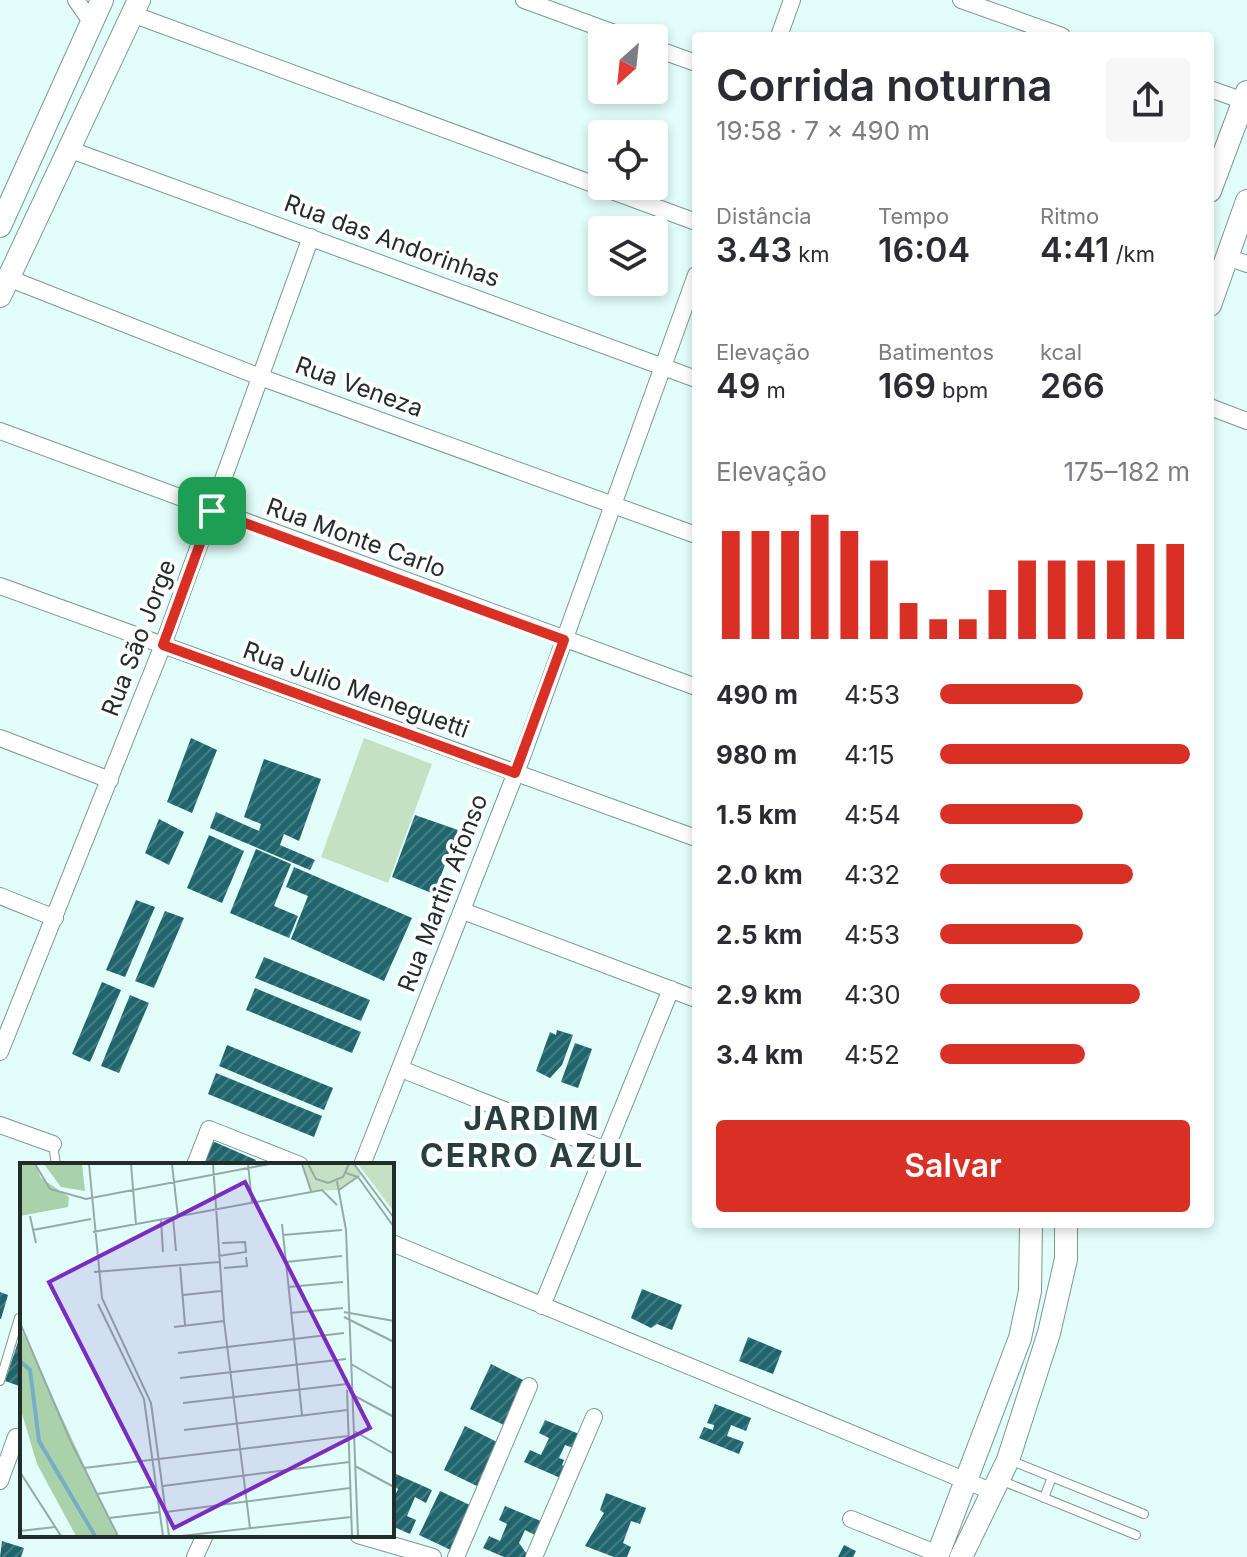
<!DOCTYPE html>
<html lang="pt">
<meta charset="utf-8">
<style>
:root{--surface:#fff;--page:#f7f7f7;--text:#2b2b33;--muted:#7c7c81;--accent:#d93025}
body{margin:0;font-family:Inter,sans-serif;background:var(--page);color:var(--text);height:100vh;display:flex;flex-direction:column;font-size:30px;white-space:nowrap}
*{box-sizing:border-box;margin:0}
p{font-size:26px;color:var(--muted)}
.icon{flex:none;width:44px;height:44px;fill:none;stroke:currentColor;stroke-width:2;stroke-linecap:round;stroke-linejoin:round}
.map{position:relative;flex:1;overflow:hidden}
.side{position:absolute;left:692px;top:32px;width:522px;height:1196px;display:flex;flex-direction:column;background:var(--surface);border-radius:8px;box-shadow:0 4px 12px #0003}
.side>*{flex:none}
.needle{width:52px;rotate:207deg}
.buttons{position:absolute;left:588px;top:24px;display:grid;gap:16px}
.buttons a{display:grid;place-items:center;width:80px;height:80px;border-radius:8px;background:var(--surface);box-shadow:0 4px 12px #0003;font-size:40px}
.pin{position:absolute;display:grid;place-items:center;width:68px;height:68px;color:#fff;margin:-34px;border-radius:16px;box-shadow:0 4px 12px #0006}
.round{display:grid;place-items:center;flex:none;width:84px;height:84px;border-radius:8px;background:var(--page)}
.headline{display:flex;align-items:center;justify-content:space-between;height:136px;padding:0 24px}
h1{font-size:44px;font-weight:600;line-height:60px}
.metrics{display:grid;grid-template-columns:repeat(3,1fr);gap:12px;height:136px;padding:8px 24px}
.metrics div{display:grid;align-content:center}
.metrics b{font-size:34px;font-weight:600}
.metrics small{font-size:22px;font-weight:400}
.metrics p{font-size:22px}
.chart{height:224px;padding:16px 24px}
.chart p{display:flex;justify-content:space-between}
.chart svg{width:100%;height:144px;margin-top:8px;stroke:var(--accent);stroke-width:6}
.cta{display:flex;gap:16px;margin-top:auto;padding:16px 24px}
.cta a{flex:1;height:92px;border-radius:8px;background:var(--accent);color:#fff;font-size:32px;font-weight:600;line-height:92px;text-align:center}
ul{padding:0 24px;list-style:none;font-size:26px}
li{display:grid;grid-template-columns:128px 96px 1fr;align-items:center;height:60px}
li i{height:20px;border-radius:10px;background:var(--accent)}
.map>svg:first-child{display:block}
</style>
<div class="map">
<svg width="1247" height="1557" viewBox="0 0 1247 1557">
<defs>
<pattern id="building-hatch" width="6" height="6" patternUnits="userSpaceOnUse" patternTransform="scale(2)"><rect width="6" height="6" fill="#20656d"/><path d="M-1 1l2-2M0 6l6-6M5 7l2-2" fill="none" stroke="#477c82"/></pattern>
</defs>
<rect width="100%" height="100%" fill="#e2fefa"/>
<!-- pitch -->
<path fill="#c5e1c4" d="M 364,738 L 432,764 L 388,883 L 321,857 Z"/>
<!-- building -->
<path fill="url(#building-hatch)" d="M 191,738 L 217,750 L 192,813 L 167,802 Z
M 264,759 L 321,779 L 299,841 L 284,834 L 280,845 L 315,860 L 310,870 L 210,828 L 216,812 L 259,831 L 261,824 L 244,817 Z
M 415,815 L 458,830 L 434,894 L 392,877 Z
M 159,819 L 184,832 L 169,865 L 145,853 Z
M 209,835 L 244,851 L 222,903 L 187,888 Z
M 256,849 L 291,864 L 274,906 L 298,916 L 289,938 L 230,913 Z
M 294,867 L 412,918 L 384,981 L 291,939 L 308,896 L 286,887 Z
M 136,900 L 155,907 L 125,977 L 106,970 Z
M 165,911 L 184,918 L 154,988 L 135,981 Z
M 264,957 L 370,1000 L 361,1021 L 255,978 Z
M 102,982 L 121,990 L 90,1062 L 72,1054 Z
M 255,988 L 361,1032 L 352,1053 L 246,1010 Z
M 130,995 L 149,1003 L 119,1073 L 101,1066 Z
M 557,1030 L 573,1035 L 562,1065 L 550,1078 L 536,1071 L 550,1032 L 556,1035 Z
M 575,1043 L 592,1049 L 578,1088 L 561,1082 Z
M 227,1045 L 333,1088 L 324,1110 L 219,1066 Z
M 216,1073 L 322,1116 L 314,1137 L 208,1094 Z
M 210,1140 L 256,1160 L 254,1165 L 199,1165 Z
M 642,1289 L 682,1305 L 672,1330 L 657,1324 L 651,1328 L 631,1318 Z
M 0,1292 L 8,1295 L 1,1319 L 0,1319 Z
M 21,1333 L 22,1333 L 22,1387 L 5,1381 Z
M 748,1337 L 782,1351 L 773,1374 L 739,1361 Z
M 491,1364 L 525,1381 L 504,1425 L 470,1409 Z
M 715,1404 L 751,1418 L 746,1431 L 731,1425 L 727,1436 L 744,1442 L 739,1454 L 699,1438 L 704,1427 L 713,1430 L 714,1425 L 707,1423 Z
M 545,1420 L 584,1436 L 578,1450 L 565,1445 L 559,1458 L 564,1460 L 562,1465 L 570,1468 L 565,1480 L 524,1462 L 530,1450 L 541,1455 L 549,1438 L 539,1433 Z
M 465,1426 L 499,1443 L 479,1487 L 444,1470 Z
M 396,1474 L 432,1490 L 426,1503 L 415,1497 L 407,1516 L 416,1520 L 410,1534 L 392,1526 L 392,1502 L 398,1489 L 392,1484 Z
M 440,1491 L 474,1507 L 453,1551 L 419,1535 Z
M 606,1493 L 646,1508 L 640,1524 L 631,1521 L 623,1543 L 631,1547 L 627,1557 L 614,1557 L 585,1546 L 604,1513 L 600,1510 Z
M 505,1506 L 543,1522 L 537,1536 L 525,1530 L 519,1543 L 529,1557 L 504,1557 L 483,1548 L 489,1536 L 500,1541 L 507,1524 L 499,1520 Z
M 2,1541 L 24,1548 L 21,1557 L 0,1557 Z
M 844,1545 L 856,1551 L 853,1557 L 838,1557 Z"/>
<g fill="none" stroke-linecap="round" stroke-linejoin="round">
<defs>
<path id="lane" d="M 53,1144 L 56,1165
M 0,1381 L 19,1318 L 22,1319
M 1012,1461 L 1144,1514
M 1000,1480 L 1136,1535
M 1044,1498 L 1052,1477"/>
<path id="street" d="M 76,0 L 92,23
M 524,0 L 628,38
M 961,0 L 1062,36
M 132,14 L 696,222
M 779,36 L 792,0
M 654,48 L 696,63
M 1210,89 L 1244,101
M 71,150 L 696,379
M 1227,257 L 1247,264
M 8,278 L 260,377 L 696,535
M 1210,407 L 1247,421
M 0,431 L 696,687
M 0,586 L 696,838
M 0,738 L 110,780
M 0,896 L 55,918
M 463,911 L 696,999
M 0,1052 L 163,645 L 311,237
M 401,1069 L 605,1150
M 0,1125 L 53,1144
M 195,1165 L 209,1129 L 300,1165
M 362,1165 L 522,757 L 696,275
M 392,1243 L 993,1492
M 542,1306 L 671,989
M 0,1481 L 16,1437
M 851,1519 L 938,1554
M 358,1535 L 433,1557
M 195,1557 L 205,1535
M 456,1557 L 529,1386
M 534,1557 L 594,1417"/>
<path id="secondary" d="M 1210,191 L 1247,92
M 0,226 L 102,0
M 0,296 L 139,0
M 1210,305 L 1247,201
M 937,1557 L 1020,1338 L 1030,1291 L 1031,1224
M 961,1557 L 1008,1460 L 1049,1333 L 1066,1259 L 1066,1224"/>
</defs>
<!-- lane casing -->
<use href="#lane" stroke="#7c9793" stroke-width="10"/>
<!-- street casing -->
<use href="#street" stroke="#7c9793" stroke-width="18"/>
<!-- secondary casing -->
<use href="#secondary" stroke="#7c9793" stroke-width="24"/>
<!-- lane -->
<use href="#lane" stroke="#fff" stroke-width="8"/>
<!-- street -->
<use href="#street" stroke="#fff" stroke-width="16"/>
<!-- secondary -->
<use href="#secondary" stroke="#fff" stroke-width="22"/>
</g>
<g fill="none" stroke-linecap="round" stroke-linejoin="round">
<defs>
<path id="route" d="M 212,511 L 564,640 L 515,773 L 163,645 Z"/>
</defs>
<!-- route casing -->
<use href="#route" stroke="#fff" stroke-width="16"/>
<!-- route -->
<use href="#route" stroke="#d93025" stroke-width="10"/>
</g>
<g text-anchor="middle" stroke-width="8" stroke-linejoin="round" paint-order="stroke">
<!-- street labels -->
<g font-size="24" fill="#212c2b" stroke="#fff">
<text transform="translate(392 241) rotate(20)" y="8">Rua das Andorinhas</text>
<text transform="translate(359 387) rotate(20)" y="8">Rua Veneza</text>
<text transform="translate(356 538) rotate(20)" y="8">Rua Monte Carlo</text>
<text transform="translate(139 638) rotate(-69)" y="8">Rua São Jorge</text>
<text transform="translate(356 690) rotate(20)" y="8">Rua Julio Meneguetti</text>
<text transform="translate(443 893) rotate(-69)" y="8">Rua Martin Afonso</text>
</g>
<!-- district labels -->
<g font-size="32" font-weight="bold" letter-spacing="2" fill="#28403d" stroke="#fff">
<text x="532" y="1130">JARDIM<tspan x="532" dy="37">CERRO AZUL</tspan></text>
</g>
</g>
<!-- overview -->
<g transform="translate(20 1163)">
<rect width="374" height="374" fill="#e2fefa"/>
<path d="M 0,1 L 15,1 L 21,15 L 49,34 L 48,44 L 0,53 ZM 24,1 L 62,1 L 65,28 L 41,24 ZM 0,164 L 97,373 L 56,373 L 17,301 L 0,244 Z" fill="#aad2aa"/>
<path d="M 338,1 L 374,1 L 374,49 Z" fill="#c5e1c4"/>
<path d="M 282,1 L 334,1 L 342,11 L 319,27 L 291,28 Z" fill="#c5e1c4"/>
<path fill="none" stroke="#75aec5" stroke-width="4" d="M 0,198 L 10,207 L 19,278 L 75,373"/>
<path fill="none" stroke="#95aaa7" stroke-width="2" d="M 15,1 L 30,26 L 66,36 L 249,1M 69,1 L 82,135 L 131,240 L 149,373M 111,1 L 116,62M 152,1 L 158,54M 193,1 L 204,158 L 230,365M 228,1 L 232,39M 282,1 L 291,28M 288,1 L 296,16 L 308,20 L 323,14 L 329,1M 334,1 L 374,55M 326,10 L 338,14 L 374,64M 317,18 L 326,67 L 338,373M 319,27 L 339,13M 10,53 L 16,80M 153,54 L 156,88M 141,57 L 143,89M 262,61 L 282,252M 13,67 L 71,56M 73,69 L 302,27 L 317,42M 263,72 L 322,67M 198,93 L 226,89 L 225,79 L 202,80M 266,99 L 322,93M 160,102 L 165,162M 204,105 L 227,103 L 226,94M 74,109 L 199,99M 268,124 L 323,119M 163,132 L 201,128M 78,141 L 124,236 L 143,373M 324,149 L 374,158M 270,150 L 323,145M 324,154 L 374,179M 0,160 L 50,277 L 98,373M 154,164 L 204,158M 158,190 L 324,170M 331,201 L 374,226M 160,215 L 326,196M 327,227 L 332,373M 333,232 L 374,254M 163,240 L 327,221M 164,267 L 327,247M 334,268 L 374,291M 335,303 L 374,324M 64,305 L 328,273M 0,309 L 41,373M 143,323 L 329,299M 77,331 L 136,323M 146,349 L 330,325M 89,355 L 140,349M 0,368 L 35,364M 161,373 L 331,354"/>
<path fill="#7b2cbf" fill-opacity="0.15" stroke="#7b2cbf" stroke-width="4" d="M 225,19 L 350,265 L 154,365 L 29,119 Z"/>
<rect width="374" height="374" fill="none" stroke="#212c2b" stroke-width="4"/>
</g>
</svg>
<div class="buttons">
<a><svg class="needle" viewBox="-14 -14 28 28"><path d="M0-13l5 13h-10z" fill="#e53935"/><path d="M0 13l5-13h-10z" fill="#7c7c81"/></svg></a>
<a><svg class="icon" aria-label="locate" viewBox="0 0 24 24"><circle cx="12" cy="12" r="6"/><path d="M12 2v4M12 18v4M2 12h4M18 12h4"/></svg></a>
<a><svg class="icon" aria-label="layers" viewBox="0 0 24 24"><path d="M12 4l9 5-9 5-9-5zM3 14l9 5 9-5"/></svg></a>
</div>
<div class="pin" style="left:212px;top:511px;background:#1e9e55"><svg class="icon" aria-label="arrive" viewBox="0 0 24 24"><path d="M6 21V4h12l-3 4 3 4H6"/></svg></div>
<section class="side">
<div class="headline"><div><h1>Corrida noturna</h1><p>19:58 · 7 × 490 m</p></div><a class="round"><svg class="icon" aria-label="share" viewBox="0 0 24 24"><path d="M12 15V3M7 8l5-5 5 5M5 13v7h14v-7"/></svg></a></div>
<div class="metrics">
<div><p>Distância</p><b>3.43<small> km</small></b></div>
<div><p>Tempo</p><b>16:04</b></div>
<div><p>Ritmo</p><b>4:41<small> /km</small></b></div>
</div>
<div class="metrics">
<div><p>Elevação</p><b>49<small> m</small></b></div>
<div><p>Batimentos</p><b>169<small> bpm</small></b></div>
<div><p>kcal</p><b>266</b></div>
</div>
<div class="chart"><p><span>Elevação</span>175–182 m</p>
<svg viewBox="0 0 160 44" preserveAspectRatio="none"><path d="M5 44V11M15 44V11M25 44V11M35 44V6M45 44V11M55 44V20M65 44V33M75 44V38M85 44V38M95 44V29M105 44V20M115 44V20M125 44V20M135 44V20M145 44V15M155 44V15"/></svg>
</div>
<ul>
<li><b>490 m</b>4:53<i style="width:57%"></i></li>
<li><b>980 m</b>4:15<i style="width:100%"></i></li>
<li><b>1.5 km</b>4:54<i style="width:57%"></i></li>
<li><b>2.0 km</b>4:32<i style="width:77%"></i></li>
<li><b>2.5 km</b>4:53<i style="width:57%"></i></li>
<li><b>2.9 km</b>4:30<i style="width:80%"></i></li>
<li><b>3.4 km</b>4:52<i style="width:58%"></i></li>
</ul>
<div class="cta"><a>Salvar</a></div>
</section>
</div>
